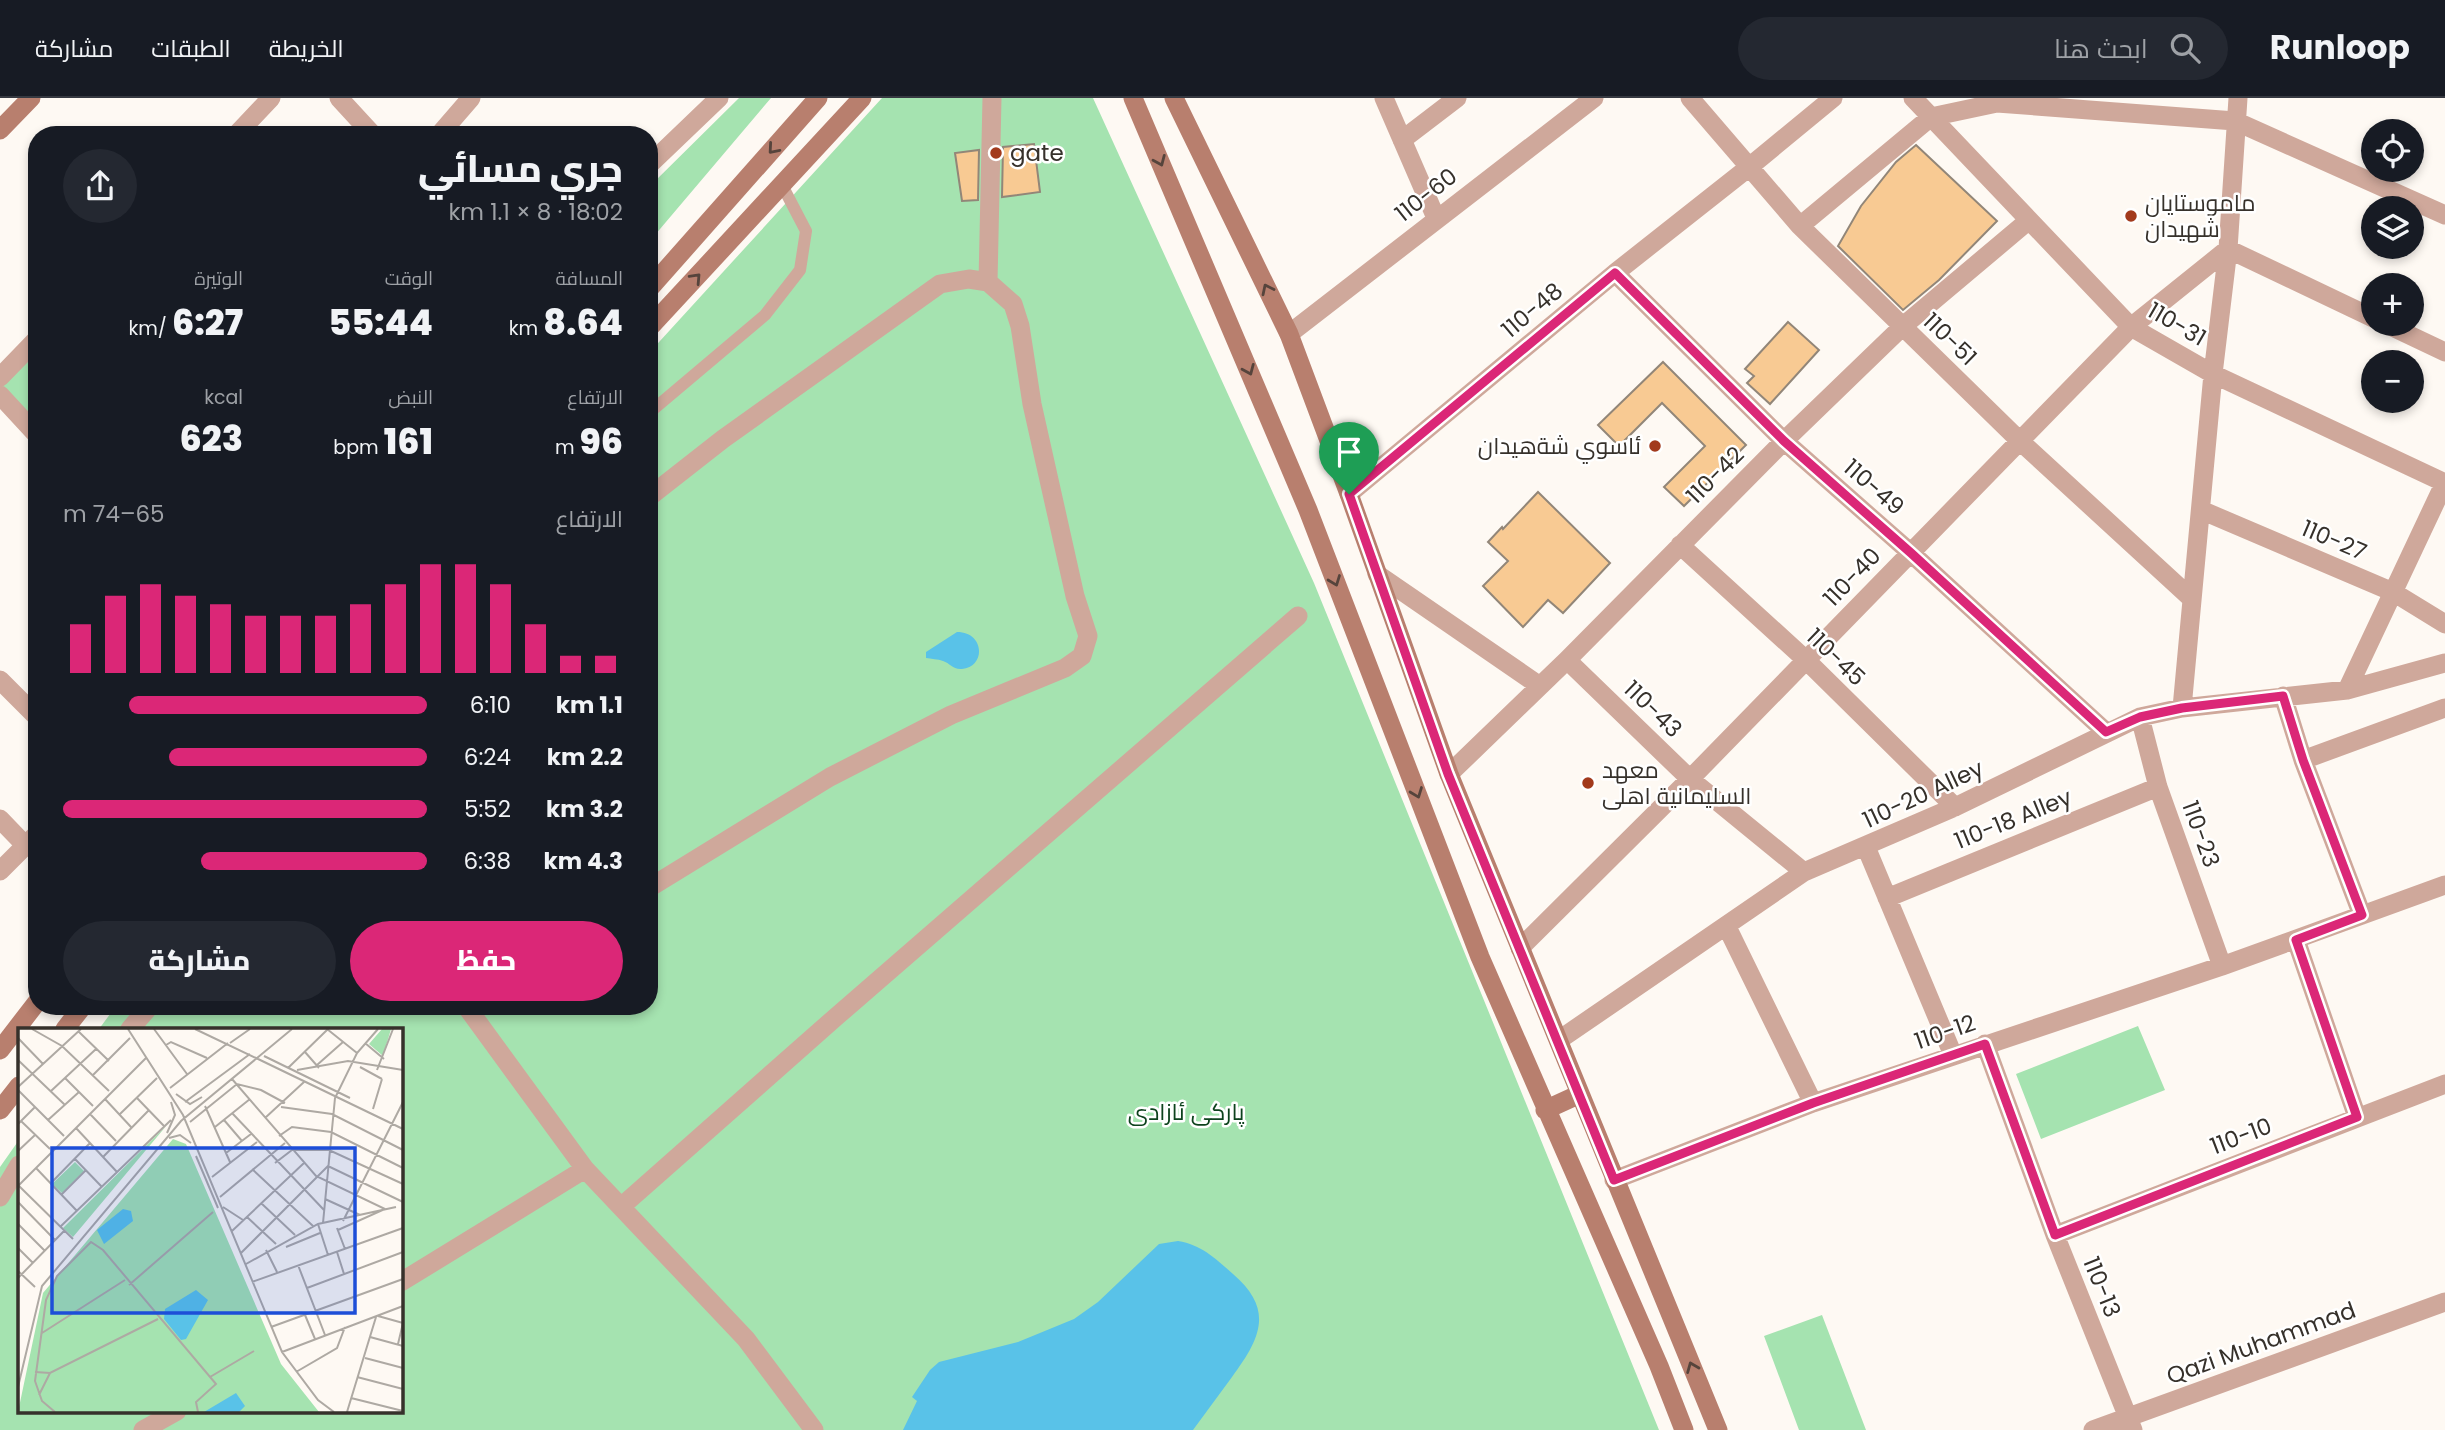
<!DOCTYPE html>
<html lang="ar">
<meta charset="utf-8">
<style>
:root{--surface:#171b24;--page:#242831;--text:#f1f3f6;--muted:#9ea1a6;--line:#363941;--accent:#db2777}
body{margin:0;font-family:Poppins,Cairo,sans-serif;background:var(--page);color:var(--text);direction:rtl;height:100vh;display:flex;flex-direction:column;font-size:26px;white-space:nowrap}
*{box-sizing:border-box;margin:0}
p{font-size:23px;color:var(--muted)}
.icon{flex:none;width:38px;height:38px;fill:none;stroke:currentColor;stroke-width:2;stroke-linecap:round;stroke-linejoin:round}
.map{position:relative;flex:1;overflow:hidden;direction:ltr}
.panel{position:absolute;left:28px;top:28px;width:630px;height:889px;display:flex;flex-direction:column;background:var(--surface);border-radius:28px;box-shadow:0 4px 10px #0003;direction:rtl}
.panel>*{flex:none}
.tools{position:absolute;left:2361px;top:21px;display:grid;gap:14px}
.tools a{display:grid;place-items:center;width:63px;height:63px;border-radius:50%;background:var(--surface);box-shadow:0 4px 10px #0003;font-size:35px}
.pin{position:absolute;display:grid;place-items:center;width:60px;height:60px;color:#fff;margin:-72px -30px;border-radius:50% 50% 50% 0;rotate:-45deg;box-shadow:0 0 7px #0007}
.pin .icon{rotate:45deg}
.round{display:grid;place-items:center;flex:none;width:74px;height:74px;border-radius:37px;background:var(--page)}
.headline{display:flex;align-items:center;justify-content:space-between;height:119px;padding:0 35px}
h1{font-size:38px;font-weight:800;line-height:52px}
.metrics{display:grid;grid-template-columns:repeat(3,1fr);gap:10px;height:119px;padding:7px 35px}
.metrics div{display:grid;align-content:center}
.metrics b{font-size:35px;font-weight:800}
.metrics small{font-size:19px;font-weight:400}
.metrics p{font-size:19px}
.chart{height:196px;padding:14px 35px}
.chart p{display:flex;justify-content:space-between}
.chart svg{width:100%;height:126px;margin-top:7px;stroke:var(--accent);stroke-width:6}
.action{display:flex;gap:14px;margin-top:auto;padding:14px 35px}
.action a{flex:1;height:80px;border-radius:42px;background:var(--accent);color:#fff;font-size:28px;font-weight:800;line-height:80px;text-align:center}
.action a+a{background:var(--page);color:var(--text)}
ul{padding:0 35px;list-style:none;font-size:23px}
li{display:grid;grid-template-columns:112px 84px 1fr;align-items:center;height:52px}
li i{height:18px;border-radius:9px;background:var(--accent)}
header{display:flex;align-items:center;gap:42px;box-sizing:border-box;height:98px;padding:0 35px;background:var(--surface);border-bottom:2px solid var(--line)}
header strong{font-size:33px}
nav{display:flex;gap:38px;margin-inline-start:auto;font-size:24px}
.search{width:490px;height:63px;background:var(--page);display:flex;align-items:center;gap:18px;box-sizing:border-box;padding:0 24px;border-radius:38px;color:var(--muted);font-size:26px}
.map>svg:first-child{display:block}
</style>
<header>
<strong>Runloop</strong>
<div class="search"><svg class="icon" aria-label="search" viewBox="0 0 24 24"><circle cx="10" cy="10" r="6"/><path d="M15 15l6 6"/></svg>ابحث هنا</div>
<nav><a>الخريطة</a><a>الطبقات</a><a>مشاركة</a></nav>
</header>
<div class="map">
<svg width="2445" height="1332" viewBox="0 0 2445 1332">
<rect width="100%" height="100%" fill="#fef9f3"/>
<!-- green -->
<path fill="#a5e3b0" d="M 739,0 L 771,0 L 649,144 L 649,89 Z
M 882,0 L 1093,0 L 1314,485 L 1659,1332 L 0,1332 L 0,1069 L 19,1042 L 19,1313 L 401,1313 L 401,931 L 99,931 L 116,908 L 649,908 L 649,255 Z
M 37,254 L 37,327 L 0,290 Z
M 2138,928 L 2165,992 L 2041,1041 L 2016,976 Z
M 1822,1217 L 1866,1332 L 1799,1332 L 1764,1238 Z"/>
<!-- water -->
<path fill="#59c2e8" d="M 957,534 C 985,534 986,569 962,571 C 953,572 950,565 943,563 C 938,561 931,561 926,560 L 926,554 Z
M 1178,1143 C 1202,1147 1216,1161 1233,1176 C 1275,1212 1260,1241 1232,1279 C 1219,1297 1206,1314 1193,1332 L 903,1332 L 917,1303 L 912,1299 L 930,1272 L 939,1264 L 1018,1244 L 1074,1221 L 1098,1204 L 1159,1146 Z"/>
<!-- building -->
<path fill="#f8ca93" stroke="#928678" stroke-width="2" d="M 1034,46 L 1040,94 L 1002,99 L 1003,49 Z
M 1916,47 L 1997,123 L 1939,182 L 1903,212 L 1838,148 L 1861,108 L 1896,64 Z
M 979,52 L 978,102 L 962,103 L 955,55 Z
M 1788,224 L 1819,252 L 1770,306 L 1747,285 L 1754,278 L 1745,271 Z
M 1663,264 L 1746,347 L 1684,408 L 1664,389 L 1705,348 L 1662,305 L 1619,348 L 1598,327 Z
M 1538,394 L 1610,465 L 1563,515 L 1548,502 L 1523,529 L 1483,488 L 1508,463 L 1488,444 L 1502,429 L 1503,431 Z"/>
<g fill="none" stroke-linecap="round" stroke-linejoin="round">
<!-- service -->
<path stroke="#cfa89b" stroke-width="12" d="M 649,315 L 765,217 L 800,172 L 806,133 L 782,87"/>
<!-- pedestrian -->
<path stroke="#cfa89b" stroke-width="19" d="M 988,184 L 992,0
M 649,399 L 723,341 L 940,186 L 969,181 L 988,184 L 1013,206 L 1020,228 L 1032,306 L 1075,498 L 1088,538 L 1082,558 L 1065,570 L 951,617 L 830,679 L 649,790"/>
<!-- minor -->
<path stroke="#cfa89b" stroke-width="19" d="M 339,0 L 373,37
M 1384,0 L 1436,120
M 1690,0 L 1800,128 L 2021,344 L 2192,501
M 1913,0 L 2131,229 L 2213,276 L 2445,385
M 236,37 L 271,0
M 439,37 L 471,0
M 1402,42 L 1457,0
M 649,67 L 719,0
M 1800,128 L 1931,19 L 1997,5 L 2235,23 L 2445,117
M 1615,175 L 1784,343 L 1911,455 L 2106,634
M 2386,226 L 2445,254
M 1289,236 L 1594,0
M 0,279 L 37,241
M 0,297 L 37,337
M 1349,396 L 1615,175 L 1748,70 L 1833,0
M 2201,412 L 2393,494 L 2445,526
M 1680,447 L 1806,562 L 1955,709
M 1377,476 L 1540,588
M 1567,562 L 1690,681 L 1804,774
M 0,582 L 37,619
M 2347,592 L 2445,384
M 2283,598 L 2303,662 L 2362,817
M 2182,610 L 2213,276 L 2228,151 L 2238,0
M 2140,619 L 2158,689 L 2222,868
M 2303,662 L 2445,610
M 1449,676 L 1567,562 L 1784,343 L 1902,229 L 2028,123
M 0,721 L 25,747
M 1866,749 L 1953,957
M 0,773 L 37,736
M 1887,800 L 2158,689
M 1727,829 L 1813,1005
M 2296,842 L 2357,1019
M 1520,850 L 1690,681 L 2131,229 L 2228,151 L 2373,220
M 466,908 L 585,1071 L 746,1241 L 814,1332
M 130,931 L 150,908
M 1559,942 L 1804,774 L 1955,709 L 2140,619 L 2182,610 L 2347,592 L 2445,565
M 1985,946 L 2055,1137 L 2133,1332
M 1614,1082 L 1813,1005 L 2222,868 L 2445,787
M 0,1099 L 19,1067
M 622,1108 L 837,918 L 1298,518
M 2055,1137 L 2445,986
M 401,1184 L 585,1071
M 143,1332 L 177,1313
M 2093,1332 L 2445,1204"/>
<!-- secondary -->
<path stroke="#b87f6e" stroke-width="19" d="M 1133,0 L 1308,412 L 1480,859 L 1659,1268 L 1684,1332
M 1174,0 L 1289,236 L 1349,396 L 1449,676 L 1718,1332
M 0,32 L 31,0
M 649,191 L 818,0
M 649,230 L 862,0
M 65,931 L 83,908
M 0,952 L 37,904
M 0,1012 L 19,988
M 1545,1012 L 1580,996"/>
</g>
<!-- one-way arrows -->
<defs><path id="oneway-chevron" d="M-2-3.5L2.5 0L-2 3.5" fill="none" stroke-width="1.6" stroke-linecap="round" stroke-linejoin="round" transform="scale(1.75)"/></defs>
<g stroke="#56443c">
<use href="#oneway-chevron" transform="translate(773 51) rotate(131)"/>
<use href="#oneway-chevron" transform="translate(1160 63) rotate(67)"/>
<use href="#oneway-chevron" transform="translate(696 180) rotate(-47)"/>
<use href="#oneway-chevron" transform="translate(1267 191) rotate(-116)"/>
<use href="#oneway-chevron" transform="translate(1249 272) rotate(67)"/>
<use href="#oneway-chevron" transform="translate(1335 483) rotate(69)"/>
<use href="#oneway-chevron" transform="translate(1417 695) rotate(69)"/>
<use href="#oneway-chevron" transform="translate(1692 1269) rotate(-112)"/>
</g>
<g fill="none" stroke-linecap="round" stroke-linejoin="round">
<defs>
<path id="route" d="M 1615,175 L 1784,343 L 1911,455 L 2106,634 L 2140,619 L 2182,610 L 2283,598 L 2303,662 L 2362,817 L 2296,842 L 2357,1019 L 2055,1137 L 1985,946 L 1813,1005 L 1614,1082 L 1448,676 L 1349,396 Z"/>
</defs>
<!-- route casing -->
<use href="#route" stroke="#fff" stroke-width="14"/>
<!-- route -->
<use href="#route" stroke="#db2777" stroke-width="9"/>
</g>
<!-- markers -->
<g fill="#a23a1c" stroke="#fff" stroke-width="2.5">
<circle cx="996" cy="55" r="7"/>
<circle cx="2131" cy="118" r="7"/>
<circle cx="1655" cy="348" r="7"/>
<circle cx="1588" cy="685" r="7"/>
</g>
<g text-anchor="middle" stroke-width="5" stroke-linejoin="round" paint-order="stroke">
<!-- poi labels -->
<g font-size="23" fill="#36312b" stroke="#fff" text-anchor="start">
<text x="1010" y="63">gate</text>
<text x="2145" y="113">ماموستايان<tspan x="2145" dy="26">شهيدان</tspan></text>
<text x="1641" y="356" text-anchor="end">ئاسوي شةهيدان</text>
<text x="1602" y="680">معهد<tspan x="1602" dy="26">السلیمانیة اهلى</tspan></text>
</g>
<!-- street labels -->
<g font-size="23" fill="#36312b" stroke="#fff">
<text transform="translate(1426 97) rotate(-38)" y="8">110-60</text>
<text transform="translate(1532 212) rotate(-40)" y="8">110-48</text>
<text transform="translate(2177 226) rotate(30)" y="8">110-31</text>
<text transform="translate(1950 241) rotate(44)" y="8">110-51</text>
<text transform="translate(1715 377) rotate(-45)" y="8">110-42</text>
<text transform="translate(1874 389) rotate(41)" y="8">110-49</text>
<text transform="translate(2334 442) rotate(23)" y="8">110-27</text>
<text transform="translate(1852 479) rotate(-46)" y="8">110-40</text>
<text transform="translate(1836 559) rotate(44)" y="8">110-45</text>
<text transform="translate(1653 611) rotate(44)" y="8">110-43</text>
<text transform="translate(1923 696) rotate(-25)" y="8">110-20 Alley</text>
<text transform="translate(2013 721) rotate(-22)" y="8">110-18 Alley</text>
<text transform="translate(2201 736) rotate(70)" y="8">110-23</text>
<text transform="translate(1945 934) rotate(-19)" y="8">110-12</text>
<text transform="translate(2241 1038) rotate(-21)" y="8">110-10</text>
<text transform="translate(2102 1189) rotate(68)" y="8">110-13</text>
<text transform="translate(2261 1245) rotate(-20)" y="8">Qazi Muhammad</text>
</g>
<!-- park labels -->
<g font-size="23" fill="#0d431d" stroke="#fff">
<text x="1186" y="1022">پارکی ئازادی</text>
</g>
</g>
<!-- overview -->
<g transform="translate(18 930)">
<rect width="385" height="385" fill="#fef9f3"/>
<path d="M 364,1 L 373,1 L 365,28 L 351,16 ZM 149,97 L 55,209 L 45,200 ZM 155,111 L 168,116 L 263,336 L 301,384 L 0,384 L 25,265 ZM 57,134 L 66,143 L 44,165 L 34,156 Z" fill="#a5e3b0"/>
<path d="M 105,181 L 113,183 L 115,193 L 86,216 L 79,202 ZM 178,262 L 190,272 L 168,311 L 163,312 L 146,291 L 147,281 ZM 218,365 L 227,378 L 221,384 L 186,384 Z" fill="#59c2e8"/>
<path fill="none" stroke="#aea9a3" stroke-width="2" d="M 14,1 L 44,18 L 91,63M 110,1 L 165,87 L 264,324 L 300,372 L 316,384M 136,1 L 169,46M 177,1 L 238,30M 309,1 L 339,25M 60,3 L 91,33M 0,10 L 25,36M 212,15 L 232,1M 347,15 L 366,31M 148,17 L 153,14 L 189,30M 287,24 L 301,40M 246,28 L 332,70M 238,30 L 385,101M 0,32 L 47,77M 299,37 L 325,14M 342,39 L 364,51M 270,40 L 310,1M 279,42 L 330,33 L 385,42M 359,42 L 375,1M 75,47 L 112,10M 47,50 L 75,78M 214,51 L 298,148 L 367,181 L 320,202M 0,59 L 63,1M 152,60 L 210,15M 0,62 L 46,108M 33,63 L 78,21M 158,66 L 172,76 L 184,69M 119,70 L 146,98M 87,71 L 113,99M 167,74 L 232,26M 187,78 L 212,134M 263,79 L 314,86 L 385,122M 355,81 L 364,51M 214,85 L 306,182M 72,86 L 98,113M 102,86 L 139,50M 247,90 L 286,54M 30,92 L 61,64M 206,92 L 224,113M 3,93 L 32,121M 172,94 L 219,56 L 243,62 L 267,75M 0,96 L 17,79M 197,99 L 232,71M 58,100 L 99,144M 149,105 L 157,87 L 153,74M 261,108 L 274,99 L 313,104 L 385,140M 151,110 L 162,107 L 173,115M 0,123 L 17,107M 208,125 L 233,106M 178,128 L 200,180M 85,129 L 131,82M 57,131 L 84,159M 257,135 L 274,122 L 311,122 L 385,156M 18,140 L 59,183M 234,141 L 295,198M 194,149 L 239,114M 33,155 L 72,115M 0,157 L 55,211M 0,158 L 129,29M 44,166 L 68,142M 202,169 L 267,115M 307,171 L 342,187M 0,174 L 37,212M 243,175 L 277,207M 205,179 L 225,192M 229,189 L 258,216M 325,193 L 385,74M 305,195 L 317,70 L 339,25 L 360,1M 0,196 L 27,223M 300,196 L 310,227M 42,199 L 153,92M 319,200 L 327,221M 214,203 L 286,135M 268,219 L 302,205M 0,220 L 15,235M 248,222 L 259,244M 319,224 L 326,246M 223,225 L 310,138 L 385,174M 228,236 L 300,196 L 378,179M 280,237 L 307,307M 0,243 L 17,259M 0,250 L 46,203M 234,254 L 385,200M 111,257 L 195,184M 289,260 L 385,224M 287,287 L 297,311M 360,288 L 385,295M 253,299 L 385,251M 24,305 L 107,252M 352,309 L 385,318M 380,316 L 385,295M 264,324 L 385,278M 347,330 L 385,340M 17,344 L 32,345 L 140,291M 278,344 L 319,320 L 327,299M 192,349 L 236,323M 339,349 L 385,361M 0,359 L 24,258 L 163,93 L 274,1M 21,367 L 32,345M 333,370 L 385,383M 37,384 L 24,373 L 17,353 L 28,272 L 39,248 L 73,214 L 85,222 L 198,356 L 178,374 L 180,384M 329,384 L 358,289"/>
<path fill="#1d4ed8" fill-opacity="0.15" stroke="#1d4ed8" stroke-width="3.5" d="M 34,120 L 337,120 L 337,285 L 34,285 Z"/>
<rect width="385" height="385" fill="none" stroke="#36312b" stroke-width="3.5"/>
</g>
</svg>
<div class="tools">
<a><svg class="icon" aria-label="locate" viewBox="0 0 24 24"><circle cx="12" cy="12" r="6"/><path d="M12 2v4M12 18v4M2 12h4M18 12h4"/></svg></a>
<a><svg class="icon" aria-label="layers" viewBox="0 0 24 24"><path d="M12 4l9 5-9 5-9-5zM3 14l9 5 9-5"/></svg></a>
<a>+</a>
<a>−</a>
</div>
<div class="pin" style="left:1349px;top:396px;background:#1e9e55"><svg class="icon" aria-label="arrive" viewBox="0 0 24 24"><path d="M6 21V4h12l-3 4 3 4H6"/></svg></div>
<section class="panel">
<div class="headline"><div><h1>جري مسائي</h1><p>18:02 · 8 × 1.1 km</p></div><a class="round"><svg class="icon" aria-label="share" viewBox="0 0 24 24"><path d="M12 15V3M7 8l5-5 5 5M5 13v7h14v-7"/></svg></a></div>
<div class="metrics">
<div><p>المسافة</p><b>8.64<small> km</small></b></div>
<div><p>الوقت</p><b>55:44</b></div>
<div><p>الوتيرة</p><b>6:27<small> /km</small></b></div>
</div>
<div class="metrics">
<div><p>الارتفاع</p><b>96<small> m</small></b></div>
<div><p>النبض</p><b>161<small> bpm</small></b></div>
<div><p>kcal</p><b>623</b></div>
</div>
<div class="chart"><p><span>الارتفاع</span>65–74 m</p>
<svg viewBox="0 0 160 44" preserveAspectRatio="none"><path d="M5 44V27M15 44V17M25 44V13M35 44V17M45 44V20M55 44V24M65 44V24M75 44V24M85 44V20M95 44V13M105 44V6M115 44V6M125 44V13M135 44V27M145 44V38M155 44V38"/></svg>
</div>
<ul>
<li><b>1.1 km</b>6:10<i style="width:82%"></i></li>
<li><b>2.2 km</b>6:24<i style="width:71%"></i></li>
<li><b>3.2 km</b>5:52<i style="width:100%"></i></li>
<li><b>4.3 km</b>6:38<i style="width:62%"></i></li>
</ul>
<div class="action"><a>حفظ</a><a>مشاركة</a></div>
</section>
</div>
